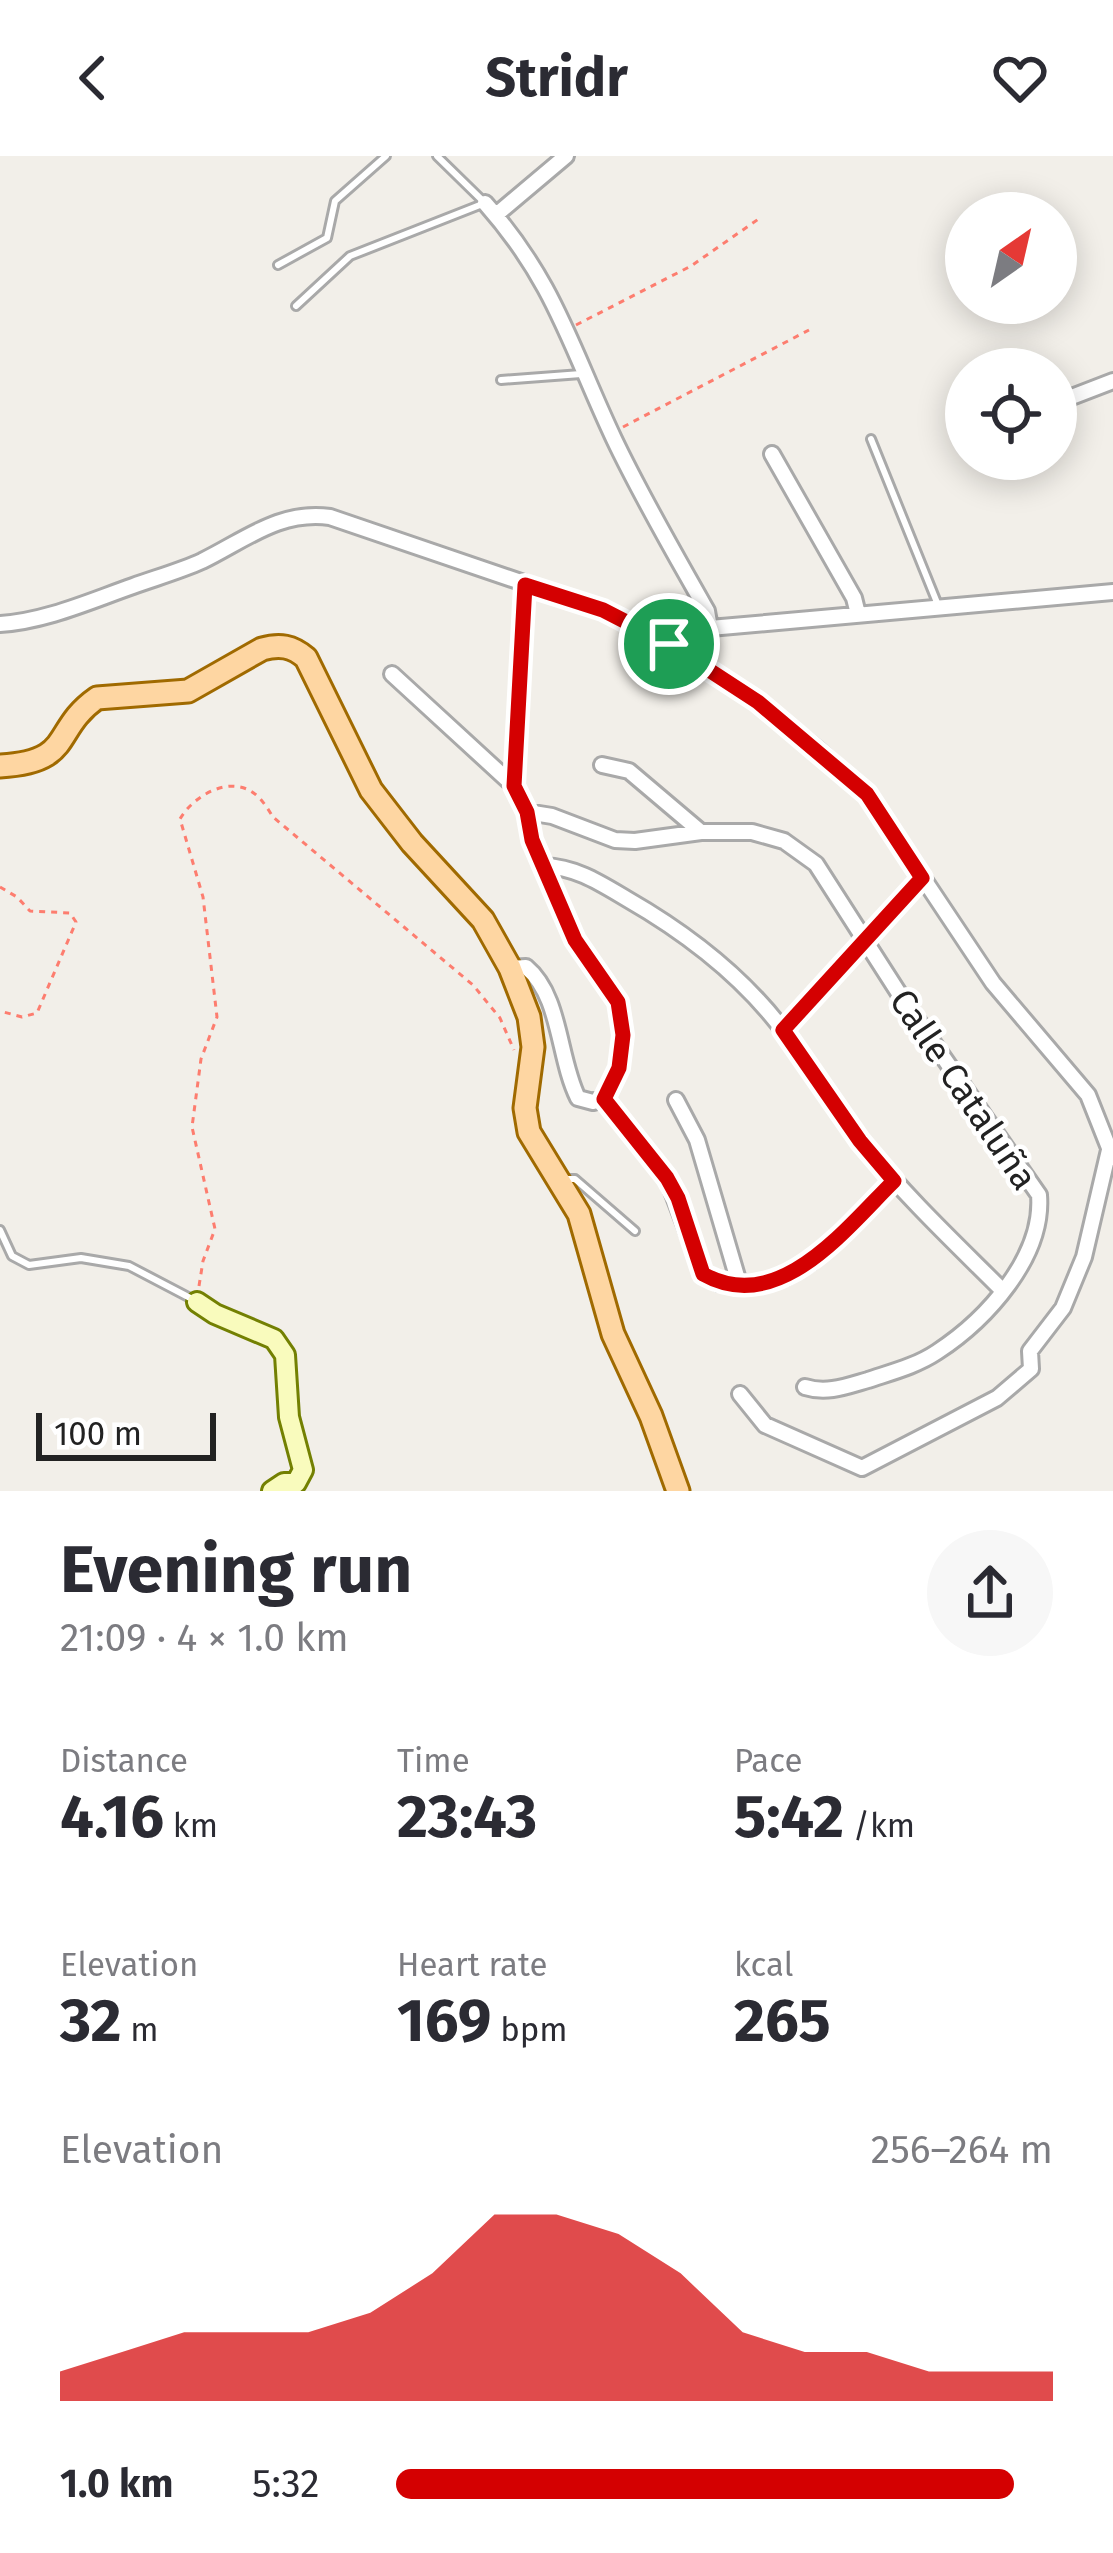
<!DOCTYPE html>
<meta charset="utf-8">
<style>
:root{--surface:#fff;--page:#f7f7f7;--text:#2b2b33;--muted:#7c7c81;--accent:#d40001}
body{margin:0;font-family:"Fira Sans",sans-serif;background:var(--page);color:var(--text);height:100vh;display:flex;flex-direction:column;font-size:45px;white-space:nowrap}
*{box-sizing:border-box;margin:0}
p{font-size:39px;color:var(--muted)}
.icon{flex:none;width:66px;height:66px;fill:none;stroke:currentColor;stroke-width:2;stroke-linecap:round;stroke-linejoin:round}
.map{position:relative;height:1335px;overflow:hidden}
.sheet{display:flex;flex-direction:column;background:var(--surface);flex:1}
.sheet>*{flex:none}
.needle{width:78px;rotate:34deg}
.fabs{position:absolute;left:945px;top:36px;display:grid;gap:24px}
.fabs a{display:grid;place-items:center;width:132px;height:132px;border-radius:50%;background:var(--surface);box-shadow:0 6px 30px #0003;font-size:60px}
.scale{position:absolute;left:36px;bottom:30px;width:180px;box-sizing:border-box;padding-left:12px;border:6px solid #222;border-top:0;font-size:33px;line-height:42px;white-space:nowrap;color:#222;-webkit-text-stroke:9px #fff;paint-order:stroke}
.pin{position:absolute;display:grid;place-items:center;width:102px;height:102px;color:#fff;margin:-51px;border:6px solid #fff;border-radius:50%;box-shadow:0 3px 12px #0007}
.round{display:grid;place-items:center;flex:none;width:126px;height:126px;border-radius:63px;background:var(--page)}
.headline{display:flex;align-items:center;justify-content:space-between;height:204px;padding:0 60px}
h1{font-size:66px;font-weight:700;line-height:90px}
.figures{display:grid;grid-template-columns:repeat(3,1fr);gap:18px;height:204px;padding:12px 60px}
.figures div{display:grid;align-content:center}
.figures b{font-size:60px;font-weight:700}
.figures small{font-size:33px;font-weight:400}
.figures p{font-size:33px}
.chart{height:336px;padding:24px 60px}
.chart p{display:flex;justify-content:space-between}
.chart svg{width:100%;height:216px;margin-top:12px;fill:var(--accent);opacity:.7}
ul{padding:0 60px;list-style:none;font-size:39px}
li{display:grid;grid-template-columns:192px 144px 1fr;align-items:center;height:90px}
li i{height:30px;border-radius:15px;background:var(--accent)}
header{display:flex;justify-content:space-between;align-items:center;height:156px;padding:0 60px;background:var(--surface);font-size:54px;font-weight:700}
.map>svg:first-child{display:block}
</style>
<header><svg class="icon" aria-label="back" viewBox="0 0 24 24"><path d="M15 5l-7 7 7 7"/></svg>Stridr<svg class="icon" aria-label="heart" viewBox="0 0 24 24"><path d="M12 20l-8-8c-3-5 5-10 8-4 3-6 11-1 8 4z"/></svg></header>
<div class="map">
<svg width="1113" height="1335" viewBox="0 0 1113 1335">
<rect width="100%" height="100%" fill="#f2efe9"/>
<g fill="none" stroke-linecap="round" stroke-linejoin="round">
<defs>
<path id="lane" d="M 278,109 L 327,82 L 335,45 L 386,0
M 296,150 L 350,100 L 485,47 L 437,0
M 501,224 L 581,218
M 871,283 L 938,449
M 561,1023 L 575,1023 L 635,1075
M 0,1074 L 12,1100 L 29,1109 L 81,1102 L 129,1110 L 194,1144"/>
<path id="street" d="M 485,47 C 555,126 571,192 614,283 C 642,342 675,398 707,455 L 710,472
M 496,59 L 566,0
M 1056,247 L 1113,225
M 772,298 L 854,442 L 858,458
M 525,429 L 514,630 L 527,656 L 532,684 L 575,784 L 618,846 L 623,879 L 619,912 L 604,943
M 0,468 C 46,465 90,445 133,430 C 155,422 180,415 202,405 C 245,384 280,354 330,361 L 603,454 L 669,488 L 758,546 L 817,593 L 867,638 L 993,827 L 1088,939 L 1113,1002
M 669,488 L 678,479 L 710,472 L 1113,436
M 392,518 L 514,630
M 602,609 L 629,615 L 701,676
M 527,656 L 552,660 L 615,684 L 635,685 L 701,676 L 752,676 L 784,685 L 816,708 L 900,839 L 1039,1039 C 1044,1101 986,1164 937,1196 C 916,1210 892,1216 868,1224 C 847,1230 827,1238 805,1231
M 544,710 C 576,711 600,727 627,743 C 688,778 744,821 786,878 C 813,915 836,955 865,990 C 907,1042 956,1088 1003,1135
M 510,812 L 526,811 C 561,840 558,902 578,942 L 593,946 L 604,943
M 783,874 L 923,722
M 604,943 L 667,1022 L 703,1117 L 719,1127 L 760,1127 L 786,1121 L 811,1106 L 894,1025
M 676,944 L 697,984 L 739,1127
M 740,1238 L 765,1269 L 862,1312 L 997,1242 L 1031,1213 L 1030,1195 L 1063,1152 L 1084,1101 L 1109,994"/>
<path id="secondary" d="M 197,1146 L 215,1158 L 274,1183 L 285,1199 L 289,1261 L 303,1314 L 296,1327 L 284,1327 L 272,1335"/>
<path id="primary" d="M 0,610 C 75,606 51,574 97,542 L 188,535 L 262,493 C 280,488 292,490 306,502 L 371,634 L 412,687 L 483,764 L 510,812 L 529,861 L 533,891 L 525,952 L 529,976 L 579,1058 L 613,1178 L 651,1260 L 678,1335"/>
</defs>
<!-- lane casing -->
<use href="#lane" stroke="#a9a9a9" stroke-width="12"/>
<!-- street casing -->
<use href="#street" stroke="#a9a9a9" stroke-width="20"/>
<!-- secondary casing -->
<use href="#secondary" stroke="#738002" stroke-width="24"/>
<!-- primary casing -->
<use href="#primary" stroke="#a06a00" stroke-width="27"/>
<!-- path -->
<path stroke="#fd7d6f" stroke-width="3" stroke-dasharray="6 6" stroke-linecap="butt" d="M 576,169 L 691,110 L 760,62
M 623,271 L 809,174
M 0,731 L 17,741 L 30,755 L 70,757 L 76,766 L 37,857 L 22,861 L 0,855
M 199,1130 L 203,1105 L 215,1073 L 192,971 L 201,903 L 217,861 L 203,741 L 180,663 C 193,640 230,618 255,638 C 262,643 268,653 273,661 L 473,829 L 500,862 L 514,894"/>
<!-- lane -->
<use href="#lane" stroke="#fff" stroke-width="6"/>
<!-- street -->
<use href="#street" stroke="#fff" stroke-width="14"/>
<!-- secondary -->
<use href="#secondary" stroke="#f9fbbd" stroke-width="18"/>
<!-- primary -->
<use href="#primary" stroke="#fed6a2" stroke-width="21"/>
</g>
<g fill="none" stroke-linecap="round" stroke-linejoin="round">
<defs>
<path id="route" d="M 525,429 L 603,454 L 669,488 L 758,546 L 867,638 L 922,722 L 783,874 L 860,985 L 894,1025 C 846,1072 779,1161 703,1118 L 678,1042 L 667,1022 L 604,943 L 619,912 L 623,879 L 618,846 L 575,784 L 532,684 L 527,656 L 514,630 Z"/>
</defs>
<!-- route casing -->
<use href="#route" stroke="#fff" stroke-width="24"/>
<!-- route -->
<use href="#route" stroke="#d40001" stroke-width="15"/>
</g>
<g text-anchor="middle" stroke-width="9" stroke-linejoin="round" paint-order="stroke">
<!-- street labels -->
<g font-size="36" fill="#222" stroke="#fff">
<text transform="translate(964 933) rotate(56)" y="13">Calle Cataluña</text>
</g>
</g>
</svg>
<div class="fabs">
<a><svg class="needle" viewBox="-14 -14 28 28"><path d="M0-13l5 13h-10z" fill="#e53935"/><path d="M0 13l5-13h-10z" fill="#7c7c81"/></svg></a>
<a><svg class="icon" aria-label="locate" viewBox="0 0 24 24"><circle cx="12" cy="12" r="6"/><path d="M12 2v4M12 18v4M2 12h4M18 12h4"/></svg></a>
</div>
<div class="scale">100 m</div>
<div class="pin" style="left:669px;top:488px;background:#1e9e55"><svg class="icon" aria-label="arrive" viewBox="0 0 24 24"><path d="M6 21V4h12l-3 4 3 4H6"/></svg></div>
</div>
<section class="sheet">
<div class="headline"><div><h1>Evening run</h1><p>21:09 · 4 × 1.0 km</p></div><a class="round"><svg class="icon" aria-label="share" viewBox="0 0 24 24"><path d="M12 15V3M7 8l5-5 5 5M5 13v7h14v-7"/></svg></a></div>
<div class="figures">
<div><p>Distance</p><b>4.16<small> km</small></b></div>
<div><p>Time</p><b>23:43</b></div>
<div><p>Pace</p><b>5:42<small> /km</small></b></div>
</div>
<div class="figures">
<div><p>Elevation</p><b>32<small> m</small></b></div>
<div><p>Heart rate</p><b>169<small> bpm</small></b></div>
<div><p>kcal</p><b>265</b></div>
</div>
<div class="chart"><p><span>Elevation</span>256–264 m</p>
<svg viewBox="0 0 160 44" preserveAspectRatio="none"><path d="M0 44V38L10 34L20 30L30 30L40 30L50 26L60 18L70 6L80 6L90 10L100 18L110 30L120 34L130 34L140 38L150 38L160 38V44z"/></svg>
</div>
<ul>
<li><b>1.0 km</b>5:32<i style="width:94%"></i></li>
</ul>
</section>
